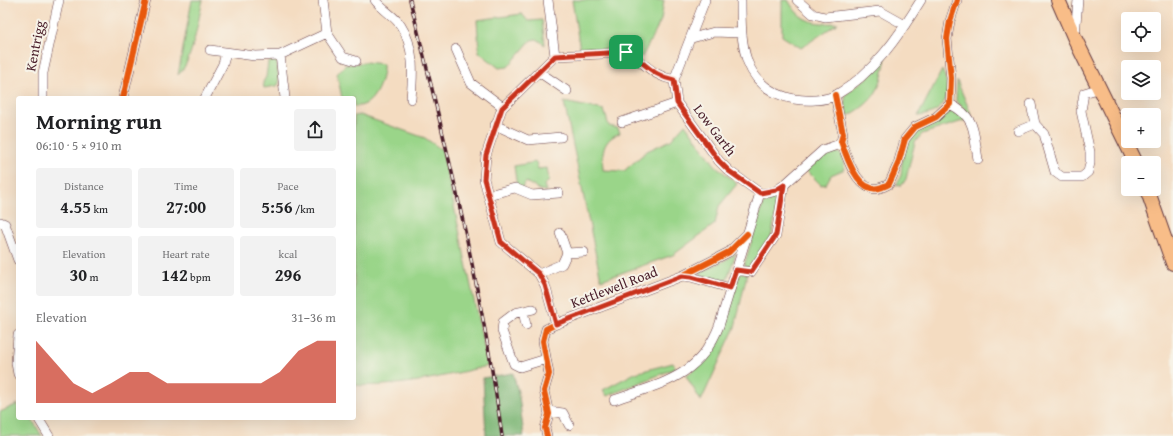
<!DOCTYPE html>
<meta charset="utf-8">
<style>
:root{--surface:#fff;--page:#f2f2f2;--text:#202124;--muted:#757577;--accent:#c8321e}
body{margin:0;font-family:"Gentium Book Plus",serif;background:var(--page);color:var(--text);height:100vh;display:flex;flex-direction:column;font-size:15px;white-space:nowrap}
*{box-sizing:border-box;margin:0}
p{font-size:13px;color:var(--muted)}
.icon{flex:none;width:22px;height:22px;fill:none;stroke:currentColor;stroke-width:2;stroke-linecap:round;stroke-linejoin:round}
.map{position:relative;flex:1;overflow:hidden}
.drawer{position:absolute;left:16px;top:96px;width:340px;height:324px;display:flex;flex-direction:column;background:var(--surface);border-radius:4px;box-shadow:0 4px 16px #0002}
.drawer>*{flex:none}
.tools{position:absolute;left:1121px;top:12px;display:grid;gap:8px}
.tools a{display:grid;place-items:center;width:40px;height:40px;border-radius:4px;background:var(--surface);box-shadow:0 4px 16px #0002;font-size:20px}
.pin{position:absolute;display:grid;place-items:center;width:34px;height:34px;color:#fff;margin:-17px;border-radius:8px;box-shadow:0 2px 6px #0006}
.round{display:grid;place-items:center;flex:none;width:42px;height:42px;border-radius:4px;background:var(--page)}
.head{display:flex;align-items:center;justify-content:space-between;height:68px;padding:0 20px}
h1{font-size:22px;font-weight:700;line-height:30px}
.figures{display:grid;grid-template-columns:repeat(3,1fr);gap:6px;height:68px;padding:4px 20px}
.figures div{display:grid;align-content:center;border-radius:4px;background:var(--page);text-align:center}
.figures b{font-size:17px;font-weight:700}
.figures small{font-size:11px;font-weight:400}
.figures p{font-size:11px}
.chart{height:112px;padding:8px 20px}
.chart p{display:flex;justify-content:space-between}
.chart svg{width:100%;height:72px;margin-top:4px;fill:var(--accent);opacity:.7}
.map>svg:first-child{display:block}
</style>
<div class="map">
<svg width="1173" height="436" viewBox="0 0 1173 436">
<rect width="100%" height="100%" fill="#f7f3e8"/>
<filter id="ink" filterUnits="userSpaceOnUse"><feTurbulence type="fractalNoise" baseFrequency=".025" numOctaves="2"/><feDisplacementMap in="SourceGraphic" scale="8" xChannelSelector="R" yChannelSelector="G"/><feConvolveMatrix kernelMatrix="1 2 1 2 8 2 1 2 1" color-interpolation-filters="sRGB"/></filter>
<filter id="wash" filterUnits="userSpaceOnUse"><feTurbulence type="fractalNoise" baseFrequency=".012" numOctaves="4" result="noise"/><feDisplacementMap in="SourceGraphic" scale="16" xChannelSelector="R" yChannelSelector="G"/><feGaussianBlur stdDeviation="0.9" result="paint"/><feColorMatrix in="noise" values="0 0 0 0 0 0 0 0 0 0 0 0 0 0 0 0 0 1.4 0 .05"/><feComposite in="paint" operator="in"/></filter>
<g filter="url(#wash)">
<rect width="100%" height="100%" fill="#f4dcc1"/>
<!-- green -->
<path fill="#9ad589" stroke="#727a5a" d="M 192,0 L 203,0 C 198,19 193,62 178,75 Z
M 572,0 L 664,0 L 661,20 L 642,57 L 632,48 L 580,50 Z
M 782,0 L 788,0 C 801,23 814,24 838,23 L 801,48 L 782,36 Z
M 522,14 L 528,21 L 542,20 L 545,45 L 537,39 L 531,40 L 508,67 L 499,68 L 479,52 L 477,20 Z
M 886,57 C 881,88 876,101 848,116 L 846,113 L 845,95 L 870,75 Z
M 272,61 L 277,62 L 279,84 L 276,86 L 264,88 L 263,82 L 266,77 L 268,62 Z
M 366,62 L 383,64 C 384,76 377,100 363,105 C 361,106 357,106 354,107 L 354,98 L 342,98 L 337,74 L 345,65 Z
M 942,70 C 954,93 945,114 918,116 Z
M 957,81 L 972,116 L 956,101 Z
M 564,102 L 604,110 L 609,126 L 618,128 L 620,133 C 602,140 602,153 603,170 L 624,171 L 647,151 L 671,140 L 685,124 L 715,165 L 737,184 L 719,206 L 715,224 L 673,255 L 601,280 Z
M 952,111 L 958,111 L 966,120 L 922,134 L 915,142 L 906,179 L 902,185 L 896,186 L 901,175 L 902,162 L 908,139 L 917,129 L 936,121 Z
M 360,115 L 425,138 L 442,150 L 488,366 C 444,376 400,388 354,385 L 354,116 Z
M 833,150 L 842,155 L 845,169 L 831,175 L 826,184 L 821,185 L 806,170 L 823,154 Z
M 536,162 L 538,169 L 547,168 L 549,181 L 544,185 L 546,191 L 540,190 L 526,182 L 522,188 L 517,187 L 514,166 Z
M 779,197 L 771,238 L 753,267 L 743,269 L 763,204 L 767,200 Z
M 736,253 L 727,279 L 720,281 L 702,276 L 700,273 L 702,271 L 724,261 Z
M 740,272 L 747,274 L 735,327 L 701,401 L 686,376 C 720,352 728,310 740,272 Z
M 673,363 L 676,368 L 607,396 L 603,390 L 635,373 Z
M 18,404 L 18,418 L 31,418 L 42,436 L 0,436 L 0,412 Z"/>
<!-- forest -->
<path fill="#7bb675" stroke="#626a50" d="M 513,373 L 519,396 L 524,436 L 486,436 L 483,378 Z"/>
</g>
<g filter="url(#ink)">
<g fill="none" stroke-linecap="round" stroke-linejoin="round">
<defs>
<path id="minor" d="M 323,0 L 327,33 L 343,57 L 356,61
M 375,0 C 382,10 395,16 401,26 C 415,47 413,75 411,99
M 548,0 L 555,56
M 705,0 L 674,80 L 677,103 L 719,161 L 729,171 L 760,193 L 769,193 L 776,191 L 784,185 L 823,150 L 837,145 L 841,141
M 741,0 C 741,44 741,88 794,99 C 806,101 825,101 836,95 C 873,74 899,36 921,0
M 797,0 L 813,14 L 825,17 L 880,11 L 905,25
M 1075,35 L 1078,0
M 692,38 L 714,32 L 741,33
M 456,49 L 471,83 L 503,107
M 210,50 L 255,56 L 280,55 L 327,33
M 280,55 L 285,98
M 539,72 L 567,91
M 835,95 L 843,134 L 841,141 C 846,155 855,184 871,188 C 877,190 883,187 889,184 L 898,164 L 905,139 L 915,127 L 936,117 L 950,104 L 951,78 L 947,39 L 950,21 L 957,0
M 43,98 L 43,73 L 59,0
M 123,98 L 146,0
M 205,98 L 223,64 L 226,53
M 950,104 C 977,118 973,132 978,159
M 1031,104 L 1035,124 L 1044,134 L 1055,172 L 1062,177 L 1082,177 L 1088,172 L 1090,163 L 1090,152 L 1081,111 L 1084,93 L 1094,90 L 1099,86
M 622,122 L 677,103
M 495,125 L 528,140 L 561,137
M 1018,131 L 1035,124
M 488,195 L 515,188 L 532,195 L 559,193
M 0,222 L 5,224 L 18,260
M 560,233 L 567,253
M 736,270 L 751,272 L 776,235 L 784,185
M 539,274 L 562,264 L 567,253 L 584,252
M 683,276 L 691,277 L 730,288
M 533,309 L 515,313 L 503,322 L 502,331 L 514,364 L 520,367 L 546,359
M 523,311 L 526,325
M 556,324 L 545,285 L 539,274 L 501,242 L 484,179 L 486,155 L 502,108 L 555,56 L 626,53 C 646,62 650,75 674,80
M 18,335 L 16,363 L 18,374
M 614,400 C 661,383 699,378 719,326 L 760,193
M 548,411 L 563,413 L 569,425
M 38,418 L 49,436
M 547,436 L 545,428 L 549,414 L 544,391 L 549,374 L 543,341 L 546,329 L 556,324 L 682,276 L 729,252 L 747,234"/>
<path id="highway" d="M 1058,0 L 1075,39 L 1136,163
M 1147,189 L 1173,263"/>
</defs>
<!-- minor casing -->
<use href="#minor" stroke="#643b42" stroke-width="10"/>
<!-- highway casing -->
<use href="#highway" stroke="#643b42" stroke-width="16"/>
<!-- minor -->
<use href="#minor" stroke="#fff" stroke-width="9"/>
<!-- highway -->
<use href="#highway" stroke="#f8bd88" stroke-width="14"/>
<defs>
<path id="rail" d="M 410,0 C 446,144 482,289 502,436"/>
</defs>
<!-- rail casing -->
<use href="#rail" stroke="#4a1f2b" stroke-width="3.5"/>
<!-- rail -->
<use href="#rail" stroke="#f7f3e8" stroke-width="2" stroke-dasharray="6" stroke-linecap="butt"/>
<defs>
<path id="cycleway" d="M 835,95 L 843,134 L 841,141 C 846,155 855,184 871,188 C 877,190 883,187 889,184 L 898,164 L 905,139 L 915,127 L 936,117 L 950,104 L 951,78 L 947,39 L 950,21 L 957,0
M 123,98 L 146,0
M 556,324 L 545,285 L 539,274 L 501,242 L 484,179 L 486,155 L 502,108 L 555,56 L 626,53 C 646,62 650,75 674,80
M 547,436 L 545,428 L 549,414 L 544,391 L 549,374 L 543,341 L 546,329 L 556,324 L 682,276 L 729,252 L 747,234"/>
</defs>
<!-- cycleway casing -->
<use href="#cycleway" stroke="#f7f3e8" stroke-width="8"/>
<!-- cycleway -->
<use href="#cycleway" stroke="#e8590c" stroke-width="6"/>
</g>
</g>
<g fill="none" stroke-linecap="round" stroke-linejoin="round" filter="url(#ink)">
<defs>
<path id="route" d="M 626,52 C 646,62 650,75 674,80 L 677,103 L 719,161 L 729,171 L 760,193 L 776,190 L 784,185 L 776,235 L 751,272 L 736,270 L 730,288 L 691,277 L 682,276 L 556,324 L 545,285 L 539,274 L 501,242 L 484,179 L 486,155 L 502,108 L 555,56 Z"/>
</defs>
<!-- route casing -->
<use href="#route" stroke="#fff" stroke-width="8"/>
<!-- route -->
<use href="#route" stroke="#c8321e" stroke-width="5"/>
</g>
<g text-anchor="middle" stroke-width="4" stroke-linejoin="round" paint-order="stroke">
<!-- street labels -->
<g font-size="14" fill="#4a1f2b" stroke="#f7f3e8">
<text transform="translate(35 46) rotate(-79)" y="5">Kentrigg</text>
<text transform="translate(715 130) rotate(53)" y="5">Low Garth</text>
<text transform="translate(614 287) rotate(-21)" y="5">Kettlewell Road</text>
</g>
</g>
</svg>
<div class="tools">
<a><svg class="icon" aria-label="locate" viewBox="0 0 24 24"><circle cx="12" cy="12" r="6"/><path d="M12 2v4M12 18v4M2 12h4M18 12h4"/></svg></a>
<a><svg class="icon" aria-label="layers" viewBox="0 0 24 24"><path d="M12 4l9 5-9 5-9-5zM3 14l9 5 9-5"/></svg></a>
<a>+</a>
<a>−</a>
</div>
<div class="pin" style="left:626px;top:52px;background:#1e9e55"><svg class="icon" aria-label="arrive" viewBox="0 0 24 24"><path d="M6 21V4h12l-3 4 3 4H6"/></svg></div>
<section class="drawer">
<div class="head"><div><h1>Morning run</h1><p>06:10 · 5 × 910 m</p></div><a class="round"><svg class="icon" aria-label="share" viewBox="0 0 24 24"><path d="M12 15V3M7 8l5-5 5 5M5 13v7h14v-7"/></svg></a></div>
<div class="figures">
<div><p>Distance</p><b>4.55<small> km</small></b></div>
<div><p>Time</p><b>27:00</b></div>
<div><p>Pace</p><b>5:56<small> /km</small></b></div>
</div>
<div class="figures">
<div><p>Elevation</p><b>30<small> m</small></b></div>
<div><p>Heart rate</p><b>142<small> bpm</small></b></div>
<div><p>kcal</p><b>296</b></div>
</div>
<div class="chart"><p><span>Elevation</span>31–36 m</p>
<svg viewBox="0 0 160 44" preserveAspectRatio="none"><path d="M0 44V6L10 19L20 32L30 38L40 32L50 25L60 25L70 32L80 32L90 32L100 32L110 32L120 32L130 25L140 12L150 6L160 6V44z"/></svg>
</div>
</section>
</div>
